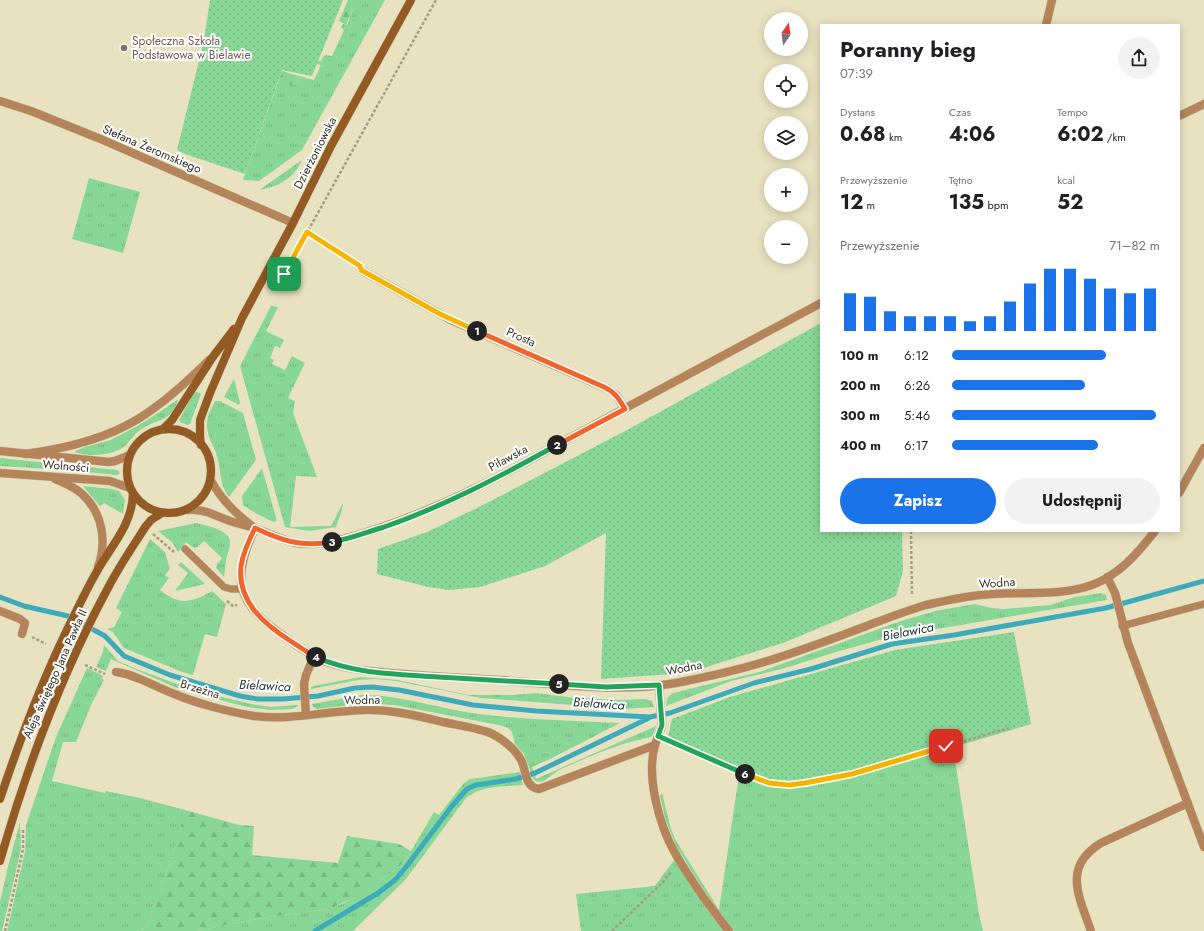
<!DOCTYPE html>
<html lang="pl">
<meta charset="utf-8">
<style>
:root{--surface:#fff;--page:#f2f2f2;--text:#202124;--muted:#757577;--accent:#1a73e8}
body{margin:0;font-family:Jost,sans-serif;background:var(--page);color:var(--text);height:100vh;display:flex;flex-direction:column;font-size:15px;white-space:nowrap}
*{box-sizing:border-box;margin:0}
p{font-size:13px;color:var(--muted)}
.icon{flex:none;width:22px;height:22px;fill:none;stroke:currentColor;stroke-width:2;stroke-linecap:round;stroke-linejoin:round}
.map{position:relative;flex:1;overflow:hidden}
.side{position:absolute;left:820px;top:24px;width:360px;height:508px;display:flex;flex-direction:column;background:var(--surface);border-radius:0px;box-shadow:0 2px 10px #0003}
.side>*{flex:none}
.needle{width:26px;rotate:14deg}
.controls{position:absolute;left:764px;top:12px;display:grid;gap:8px}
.controls a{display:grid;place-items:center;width:44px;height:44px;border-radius:50%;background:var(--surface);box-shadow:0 2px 10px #0003;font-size:20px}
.pin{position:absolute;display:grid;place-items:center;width:34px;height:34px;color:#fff;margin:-17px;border-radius:8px;box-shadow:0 2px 6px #0006}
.km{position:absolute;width:20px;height:20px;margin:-10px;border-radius:50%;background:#222;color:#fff;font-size:11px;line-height:20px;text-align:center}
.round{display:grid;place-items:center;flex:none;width:42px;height:42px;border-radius:21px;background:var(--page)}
.summary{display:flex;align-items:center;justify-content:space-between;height:68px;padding:0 20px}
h1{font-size:22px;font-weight:700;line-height:30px}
.figures{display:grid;grid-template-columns:repeat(3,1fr);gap:6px;height:68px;padding:4px 20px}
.figures div{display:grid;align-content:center}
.figures b{font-size:20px;font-weight:700}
.figures small{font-size:11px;font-weight:400}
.figures p{font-size:11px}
.chart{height:112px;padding:8px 20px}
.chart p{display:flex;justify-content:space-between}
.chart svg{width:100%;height:72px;margin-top:4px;stroke:var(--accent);stroke-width:6}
.primary-button{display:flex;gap:8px;margin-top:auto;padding:8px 20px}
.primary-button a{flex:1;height:46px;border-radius:24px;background:var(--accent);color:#fff;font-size:16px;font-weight:700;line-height:46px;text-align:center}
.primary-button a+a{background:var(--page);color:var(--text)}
ul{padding:0 20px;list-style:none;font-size:13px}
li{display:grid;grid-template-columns:64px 48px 1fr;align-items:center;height:30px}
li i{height:10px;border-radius:5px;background:var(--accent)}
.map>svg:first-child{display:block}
</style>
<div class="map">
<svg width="1204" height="931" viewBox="0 0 1204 931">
<defs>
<pattern id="grass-tufts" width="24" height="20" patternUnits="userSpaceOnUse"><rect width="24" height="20" fill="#89d796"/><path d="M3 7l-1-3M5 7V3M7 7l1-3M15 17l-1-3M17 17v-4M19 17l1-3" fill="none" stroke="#77b981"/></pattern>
<pattern id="forest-firs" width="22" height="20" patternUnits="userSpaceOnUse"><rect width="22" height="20" fill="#89d796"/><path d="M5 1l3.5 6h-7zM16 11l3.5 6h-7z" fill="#77b981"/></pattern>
<pattern id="garden-dots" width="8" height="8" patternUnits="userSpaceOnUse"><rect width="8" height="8" fill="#89d796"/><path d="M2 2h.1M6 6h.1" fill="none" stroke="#77b981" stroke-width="1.8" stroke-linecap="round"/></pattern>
</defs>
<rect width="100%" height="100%" fill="#e8e2c0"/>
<!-- grass -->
<path fill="url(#grass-tufts)" d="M 358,0 L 385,0 L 302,150 L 259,181 L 243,180 L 277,85 L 295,85 L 299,76 L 314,80 L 321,65 L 317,64 L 318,61 L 321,61 L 324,55 L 332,56 L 344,30 L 341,27 L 343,24 L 347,25 L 354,6 Z
M 302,160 C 293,179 281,185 261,190 L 262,188 Z
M 89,178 L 140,192 L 123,253 L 72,239 Z
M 271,306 L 278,307 L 266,331 L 284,340 L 280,348 L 275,346 L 270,358 L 274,360 L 272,364 L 285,370 L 292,356 L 305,363 L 288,398 L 295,401 L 293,413 L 317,477 L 296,476 L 290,527 L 331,526 L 343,503 L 342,510 L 336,527 L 309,531 L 285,527 L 240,366 Z
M 234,379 L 240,402 L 239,405 L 224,397 Z
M 195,391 L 201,394 L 190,424 L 188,425 L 180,422 L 179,420 Z
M 177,400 L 178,401 C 169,422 160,418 143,428 C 135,433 131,440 125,446 C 112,456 89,457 74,452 C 83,446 99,444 110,440 C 134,429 156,415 177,400 Z
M 215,401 L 220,401 L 243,413 L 256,460 L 229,497 C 218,482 222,470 216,453 C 213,444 208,437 207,427 C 206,418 211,409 215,401 Z
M 0,458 L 117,470 L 120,472 L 118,475 L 64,470 L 0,466 Z
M 262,468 L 277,521 L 273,522 L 252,511 L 243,505 L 242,496 Z
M 83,486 L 112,489 L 119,491 L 125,500 L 123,514 L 104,503 L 100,506 Z
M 196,523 C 206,525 230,530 230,542 C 230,548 227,555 226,561 C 225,567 225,572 224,577 L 216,568 L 217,564 L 222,558 L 204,541 L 196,548 L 192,547 L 186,542 L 178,552 L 172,542 L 158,531 Z
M 150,539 L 165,552 L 170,569 L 165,575 L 169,578 L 160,590 C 180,606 191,603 212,591 L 226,604 L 217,637 L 205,634 L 193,675 L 182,672 L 124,648 L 113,632 L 107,629 L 114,627 L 122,612 L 116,608 Z
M 181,562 L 205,584 L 175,591 L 188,573 L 178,565 Z
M 1101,593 L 1106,595 L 1107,600 L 890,637 L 836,652 L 782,669 L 731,681 L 666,706 L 667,698 L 673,693 L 759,672 L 898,622 L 935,611 L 975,604 L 992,608 L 1003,609 L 1050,605 L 1075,597 Z
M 104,645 L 118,661 L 139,670 L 196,691 L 256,705 L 271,707 L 298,705 L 298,706 L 292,709 L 270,710 L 253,708 L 235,704 L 177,688 L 111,659 L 106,671 L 96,667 L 103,652 Z
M 87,668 L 103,676 L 102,679 L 104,680 L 91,705 L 76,742 L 63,742 L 52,781 L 105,793 L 106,791 L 140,798 L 185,810 L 176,845 L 149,922 L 143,929 L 136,931 L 7,931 L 25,851 L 26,826 L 28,819 L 56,737 Z
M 360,677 L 397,680 L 469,695 L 513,695 L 536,693 L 575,698 L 619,700 L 645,699 L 652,701 L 654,707 L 623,709 L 481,698 L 396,681 L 376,679 L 358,680 L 311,689 L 311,687 L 314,686 Z
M 362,695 C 402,695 440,709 479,714 C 526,720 573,721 620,723 L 550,759 L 532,767 L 536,779 L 656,726 L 654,733 L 651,737 L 626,743 L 598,753 L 559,770 L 544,781 L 538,782 L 534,780 L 524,754 L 515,744 L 512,732 L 508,728 L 499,725 L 394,705 L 365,703 L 317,709 L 313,707 L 312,704 Z
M 953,747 L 979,914 L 983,931 L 734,931 L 705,892 L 676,846 L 666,821 L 660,796 L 662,793 L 671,829 L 675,839 L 719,910 L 739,775 L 771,787 L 793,788 L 840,781 Z
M 520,772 L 523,785 C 504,787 482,785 466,798 L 406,879 L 353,931 L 197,931 L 262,918 L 329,909 L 344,903 L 380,881 L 402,864 L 411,851 L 434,812 L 439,815 L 464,783 L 470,779 Z
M 20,822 L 21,849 L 2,931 L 0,931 L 0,902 L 8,867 Z
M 674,860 L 724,931 L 581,931 L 576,894 L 655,886 Z"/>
<!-- forest -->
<path fill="url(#forest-firs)" d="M 348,0 L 358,0 L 354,6 L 346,25 L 339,21 Z
M 282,71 L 299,76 L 295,85 L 277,85 Z
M 185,810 L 239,825 L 254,826 L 252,855 L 338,863 L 347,836 L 399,844 L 411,851 L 402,864 L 380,881 L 361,894 L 330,909 L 262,918 L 197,931 L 136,931 L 143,929 L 149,922 L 176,845 Z"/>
<!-- garden -->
<path fill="url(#garden-dots)" d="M 210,0 L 343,0 L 312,76 L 282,70 L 245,174 L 185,154 L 177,150 L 204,40 Z
M 821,323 L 821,531 L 902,531 L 903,571 L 896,596 L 783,643 L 687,673 L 601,679 L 606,533 L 545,566 L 480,587 L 449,590 L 428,587 L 377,574 L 378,549 L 427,532 L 481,506 L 627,430 Z
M 1014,632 L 1031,724 L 840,781 L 787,788 L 771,787 L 760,783 L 667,742 L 672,719 L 730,697 L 895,650 Z"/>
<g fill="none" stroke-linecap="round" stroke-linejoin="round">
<!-- stream -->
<path stroke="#3eabbc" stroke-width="5" d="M 0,597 L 24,606 L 68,616 L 105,636 L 124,656 L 170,675 L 240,696 L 257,699 L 283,699 L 318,696 L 355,688 L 372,687 L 399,690 L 473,705 L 536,711 L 650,717 L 670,713 L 754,683 L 811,669 L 892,644 L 954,635 L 1106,608 L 1204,581
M 315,931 L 378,893 L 395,880 L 406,867 L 452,806 L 467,789 L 476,785 L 516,779 L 535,773 L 649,718"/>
<defs>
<path id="service" d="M 185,549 L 224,587 L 231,589 L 242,589
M 1122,626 L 1204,604"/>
<path id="minor" d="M 1046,25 L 1052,0
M 361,270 L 451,320 L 608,389 L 616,395 L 625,409
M 1179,493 L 1204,448
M 255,528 C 234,575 233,600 278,632 C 293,643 309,655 327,662 C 347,669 368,671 389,673 C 425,676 462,678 499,680 C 557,684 618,693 676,683 C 712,676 748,668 783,656 C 814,646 845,634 877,622 C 893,616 909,610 926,605 C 948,600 971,595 993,594 C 1026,592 1061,596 1092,585 C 1119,575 1138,553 1155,531
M 1107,577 L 1115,593 L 1128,643 L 1204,847
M 0,611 L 20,619 L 25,623 L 22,634
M 116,672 C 135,674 153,686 172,693 C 195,703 229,712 254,716 C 292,721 330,710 368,710 C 394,710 418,716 443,722 C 457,725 471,727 484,731 C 497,734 513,747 520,758 C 527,768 523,787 539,789 L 655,745 L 662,725 L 659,685
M 306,715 L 304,684 L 306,675 L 314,656
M 655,745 C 646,776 659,825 675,853 C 683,868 694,883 703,897 C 712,908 720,920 729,931
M 1091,931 C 1079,896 1062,867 1101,843 L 1188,803"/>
<path id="tertiary" d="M 0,101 L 31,111 L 103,140 L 293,223
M 1179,116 L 1204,104
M 0,451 L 109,462 L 115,461 L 130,455
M 25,454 C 63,449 105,439 138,419 C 164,403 187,382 209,360
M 0,473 L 110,481 L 130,488
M 55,479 C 64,483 75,487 82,494 C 103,513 107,542 98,567
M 210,479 C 220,498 236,514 252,526
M 187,510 C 203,508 216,516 230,521 C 238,524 246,525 254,528 C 282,538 292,547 324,543 C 345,540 365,533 385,526 C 449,504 509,472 568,439 C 653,394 737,348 821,303"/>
<path id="secondary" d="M127 471a42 42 0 1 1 84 0a42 42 0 1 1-84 0Z
M 163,429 L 172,420 L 212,358 L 234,329
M 201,445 L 200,437 L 200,420 L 210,393 L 242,318 L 293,223 L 331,146 L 411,0
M 0,799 C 19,742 40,686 66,632 C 76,612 85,592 96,573 C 110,547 132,526 133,494
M 0,861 C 27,766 62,673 109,586 C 120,565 133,546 146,526 L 151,520 L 162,513"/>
</defs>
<!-- service casing -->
<use href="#service" stroke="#c4bfa1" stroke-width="8"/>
<!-- minor casing -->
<use href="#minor" stroke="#c4bfa1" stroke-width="9"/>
<!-- tertiary casing -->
<use href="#tertiary" stroke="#c4bfa1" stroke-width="9"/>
<!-- secondary casing -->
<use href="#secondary" stroke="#c4bfa1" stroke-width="9"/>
<!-- path -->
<path stroke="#a29d83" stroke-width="2.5" stroke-dasharray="3 2" stroke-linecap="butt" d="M 307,232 L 353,262
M 284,274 L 436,0
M 911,531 L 912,596
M 153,534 L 174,552
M 227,601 L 233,606 L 237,605
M 32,637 L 46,644
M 85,665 L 105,674
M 668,740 L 760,780 L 780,784 L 793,785 L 826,780 L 852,774 L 1009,728
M 5,931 L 23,849 L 23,828
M 612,931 L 664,881 L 672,871"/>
<!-- service -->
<use href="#service" stroke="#b5845a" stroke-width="7"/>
<!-- minor -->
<use href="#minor" stroke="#b5845a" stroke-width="8"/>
<!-- tertiary -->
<use href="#tertiary" stroke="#b5845a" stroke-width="8"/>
<!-- secondary -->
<use href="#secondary" stroke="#935a24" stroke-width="8"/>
</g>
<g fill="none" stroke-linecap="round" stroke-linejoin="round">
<defs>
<path id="split-1" d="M 284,274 L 307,232 L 360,266 L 361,270 L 440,314 L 477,331"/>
<path id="split-2" d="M 477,331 L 604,387 C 615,392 619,399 625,409 L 557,445"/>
<path id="split-3" d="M 332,542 C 350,539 367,532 384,527 C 445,506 501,476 557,445"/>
<path id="split-4" d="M 316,657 C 308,653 300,647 292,642 C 265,625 237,602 241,566 C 243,553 249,540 255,528 C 282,541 301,547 332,542"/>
<path id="split-5" d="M 316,657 C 353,674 398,674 438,677 C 478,679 519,682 559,684"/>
<path id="split-6" d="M 559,684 L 606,687 L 659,685 L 662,725 L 658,736 L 745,774"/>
<path id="split-7" d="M 745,774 L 769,783 L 789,785 L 805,783 L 852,774 L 946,746"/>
</defs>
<!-- split-1 casing -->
<use href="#split-1" stroke="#fff" stroke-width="8"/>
<!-- split-2 casing -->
<use href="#split-2" stroke="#fff" stroke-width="8"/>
<!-- split-3 casing -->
<use href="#split-3" stroke="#fff" stroke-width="8"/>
<!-- split-4 casing -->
<use href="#split-4" stroke="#fff" stroke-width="8"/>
<!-- split-5 casing -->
<use href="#split-5" stroke="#fff" stroke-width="8"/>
<!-- split-6 casing -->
<use href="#split-6" stroke="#fff" stroke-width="8"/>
<!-- split-7 casing -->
<use href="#split-7" stroke="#fff" stroke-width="8"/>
<!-- split-1 -->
<use href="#split-1" stroke="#f5b400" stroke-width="5"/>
<!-- split-2 -->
<use href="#split-2" stroke="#f0652b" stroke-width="5"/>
<!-- split-3 -->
<use href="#split-3" stroke="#22a559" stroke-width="5"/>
<!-- split-4 -->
<use href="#split-4" stroke="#f0652b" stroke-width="5"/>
<!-- split-5 -->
<use href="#split-5" stroke="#22a559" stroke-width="5"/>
<!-- split-6 -->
<use href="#split-6" stroke="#22a559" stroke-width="5"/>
<!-- split-7 -->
<use href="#split-7" stroke="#f5b400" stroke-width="5"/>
</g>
<!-- markers -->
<circle fill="#8d6e63" stroke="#fff" stroke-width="1.5" cx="124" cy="48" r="4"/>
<g text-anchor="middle" stroke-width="4" stroke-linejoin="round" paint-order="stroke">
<!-- education labels -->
<g font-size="12" fill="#785e54" stroke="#fff" text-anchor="start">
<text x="132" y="45">Społeczna Szkoła<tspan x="132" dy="14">Podstawowa w Bielawie</tspan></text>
</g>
<!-- street labels -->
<g font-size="12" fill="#353325" stroke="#fff">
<text transform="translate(152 149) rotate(23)" y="4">Stefana Żeromskiego</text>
<text transform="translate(315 153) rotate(-63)" y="4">Dzierżoniowska</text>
<text transform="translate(521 337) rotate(24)" y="4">Prosta</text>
<text transform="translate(508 458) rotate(-28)" y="4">Piławska</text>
<text transform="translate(66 466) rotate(5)" y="4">Wolności</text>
<text transform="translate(997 583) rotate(-4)" y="4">Wodna</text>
<text transform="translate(684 668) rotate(-11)" y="4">Wodna</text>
<text transform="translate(55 674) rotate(-66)" y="4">Aleja świętego Jana Pawła II</text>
<text transform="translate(200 689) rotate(17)" y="4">Brzeżna</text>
<text transform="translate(362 700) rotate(-1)" y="4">Wodna</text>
</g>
<!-- water labels -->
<g font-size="13" font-style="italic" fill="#1a3337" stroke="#fff">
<text transform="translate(908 631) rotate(-11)" y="5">Bielawica</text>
<text transform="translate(265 685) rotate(3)" y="5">Bielawica</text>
<text transform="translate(599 703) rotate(4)" y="5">Bielawica</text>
</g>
</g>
</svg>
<div class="controls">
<a><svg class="needle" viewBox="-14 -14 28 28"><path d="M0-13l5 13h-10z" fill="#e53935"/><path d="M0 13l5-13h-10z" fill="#757577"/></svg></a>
<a><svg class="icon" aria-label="locate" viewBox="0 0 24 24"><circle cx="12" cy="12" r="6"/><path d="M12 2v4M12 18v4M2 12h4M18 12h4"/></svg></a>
<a><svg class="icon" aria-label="layers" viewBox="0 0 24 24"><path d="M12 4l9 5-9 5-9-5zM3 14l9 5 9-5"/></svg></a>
<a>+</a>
<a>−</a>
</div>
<div class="pin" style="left:284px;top:274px;background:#1e9e55"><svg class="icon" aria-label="arrive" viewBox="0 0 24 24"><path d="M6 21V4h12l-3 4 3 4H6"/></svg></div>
<div class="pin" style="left:946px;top:746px;background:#d93025"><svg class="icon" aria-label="check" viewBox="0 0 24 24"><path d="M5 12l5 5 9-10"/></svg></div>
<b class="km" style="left:477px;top:331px">1</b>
<b class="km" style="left:557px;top:445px">2</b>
<b class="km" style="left:332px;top:542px">3</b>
<b class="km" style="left:316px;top:657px">4</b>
<b class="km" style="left:559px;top:684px">5</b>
<b class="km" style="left:745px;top:774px">6</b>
<section class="side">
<div class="summary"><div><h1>Poranny bieg</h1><p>07:39</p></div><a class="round"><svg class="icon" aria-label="share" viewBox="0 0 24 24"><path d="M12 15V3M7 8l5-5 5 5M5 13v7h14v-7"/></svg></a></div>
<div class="figures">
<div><p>Dystans</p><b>0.68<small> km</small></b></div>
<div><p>Czas</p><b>4:06</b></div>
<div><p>Tempo</p><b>6:02<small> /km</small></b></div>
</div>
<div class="figures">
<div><p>Przewyższenie</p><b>12<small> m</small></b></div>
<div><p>Tętno</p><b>135<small> bpm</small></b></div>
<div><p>kcal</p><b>52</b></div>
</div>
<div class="chart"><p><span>Przewyższenie</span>71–82 m</p>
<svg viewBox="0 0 160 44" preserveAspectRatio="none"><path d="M5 44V21M15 44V23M25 44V32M35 44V35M45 44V35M55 44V35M65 44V38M75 44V35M85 44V26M95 44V15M105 44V6M115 44V6M125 44V12M135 44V18M145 44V21M155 44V18"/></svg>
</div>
<ul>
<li><b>100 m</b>6:12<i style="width:74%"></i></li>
<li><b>200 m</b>6:26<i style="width:64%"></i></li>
<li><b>300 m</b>5:46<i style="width:98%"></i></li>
<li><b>400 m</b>6:17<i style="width:70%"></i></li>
</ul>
<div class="primary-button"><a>Zapisz</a><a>Udostępnij</a></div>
</section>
</div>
